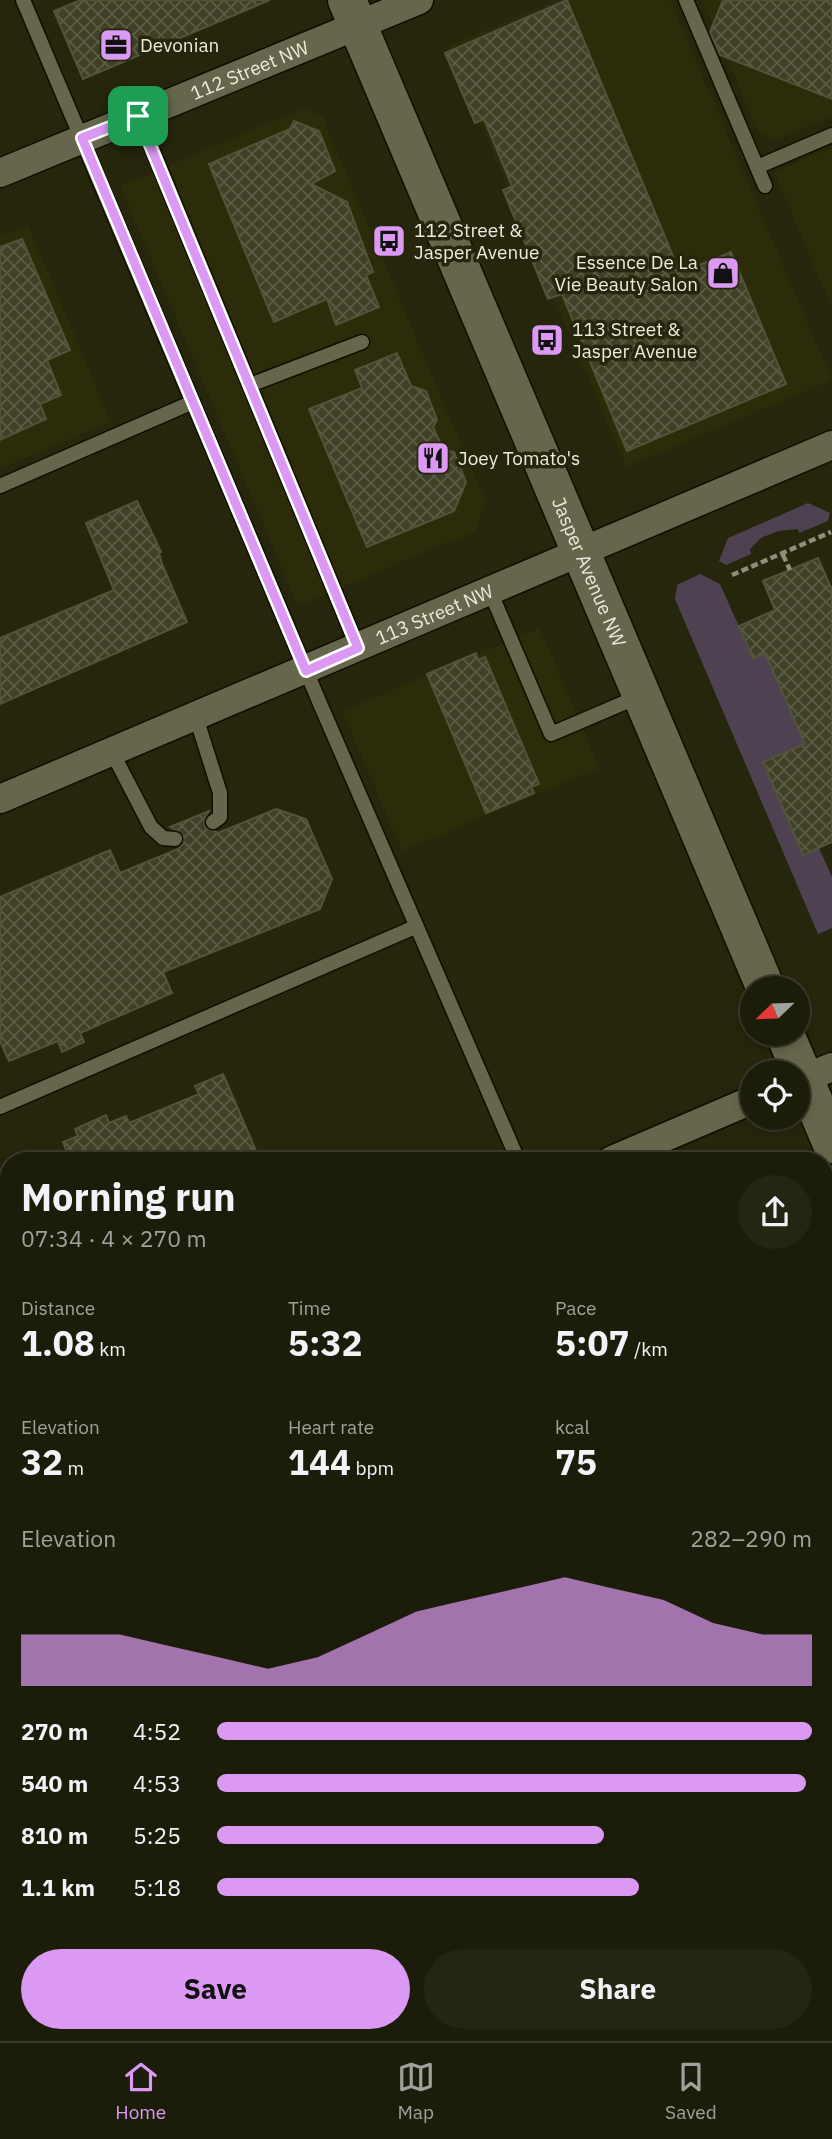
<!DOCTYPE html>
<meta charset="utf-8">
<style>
:root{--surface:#1c1c0a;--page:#252513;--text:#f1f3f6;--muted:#a0a19c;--line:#3a3a2b;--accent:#dc99f4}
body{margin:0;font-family:"IBM Plex Sans",sans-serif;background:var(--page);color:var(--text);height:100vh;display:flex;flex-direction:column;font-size:26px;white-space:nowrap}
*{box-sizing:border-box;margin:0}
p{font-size:23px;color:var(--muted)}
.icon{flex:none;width:38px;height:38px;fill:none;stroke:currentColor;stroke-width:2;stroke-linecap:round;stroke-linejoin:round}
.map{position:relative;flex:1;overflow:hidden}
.drawer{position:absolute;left:0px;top:1152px;width:833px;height:891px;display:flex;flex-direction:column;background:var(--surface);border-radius:28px 28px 0 0;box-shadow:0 4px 10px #0003,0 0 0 2px var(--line)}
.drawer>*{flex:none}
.needle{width:46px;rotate:247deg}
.controls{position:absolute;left:740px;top:976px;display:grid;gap:14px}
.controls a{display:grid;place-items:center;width:70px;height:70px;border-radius:50%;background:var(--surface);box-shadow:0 4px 10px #0003,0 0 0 2px var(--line);font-size:35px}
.pin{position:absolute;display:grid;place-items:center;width:60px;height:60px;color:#fff;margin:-30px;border-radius:14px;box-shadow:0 4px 10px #0006}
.round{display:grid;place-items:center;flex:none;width:74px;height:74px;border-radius:37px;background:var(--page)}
.head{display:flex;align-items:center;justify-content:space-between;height:119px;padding:0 21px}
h1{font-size:38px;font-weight:800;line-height:52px}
.stats{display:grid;grid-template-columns:repeat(3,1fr);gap:10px;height:119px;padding:7px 21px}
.stats div{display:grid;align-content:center}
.stats b{font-size:35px;font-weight:800}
.stats small{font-size:19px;font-weight:400}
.stats p{font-size:19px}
.chart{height:196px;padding:14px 21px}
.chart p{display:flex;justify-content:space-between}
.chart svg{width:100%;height:126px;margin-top:7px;fill:var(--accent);opacity:.7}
.action{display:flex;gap:14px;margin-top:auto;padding:14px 21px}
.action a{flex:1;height:80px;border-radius:42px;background:var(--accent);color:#111;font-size:28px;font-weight:800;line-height:80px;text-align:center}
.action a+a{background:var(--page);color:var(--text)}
ul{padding:0 21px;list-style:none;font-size:23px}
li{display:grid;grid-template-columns:112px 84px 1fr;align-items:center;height:52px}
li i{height:18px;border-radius:9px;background:var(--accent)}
.menu{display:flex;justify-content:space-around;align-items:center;height:98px;border-top:2px solid var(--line);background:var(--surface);font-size:19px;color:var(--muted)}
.menu a{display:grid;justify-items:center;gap:4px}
.menu .on{color:var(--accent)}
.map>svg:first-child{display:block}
</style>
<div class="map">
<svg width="832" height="2041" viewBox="0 0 832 2041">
<defs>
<pattern id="building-cross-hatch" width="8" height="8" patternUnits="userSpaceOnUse" patternTransform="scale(1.75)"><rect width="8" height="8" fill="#3f4026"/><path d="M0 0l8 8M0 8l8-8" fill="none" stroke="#5b5c45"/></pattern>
</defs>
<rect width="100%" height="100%" fill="#26260d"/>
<!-- built -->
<path fill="#2c2c0a" d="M 558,0 L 670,0 L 832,380 L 626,467 L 448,46 Z
M 702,0 L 832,0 L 832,116 L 776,140 L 758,132 Z
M 304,108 L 322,116 L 486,503 L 475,531 L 298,606 L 120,186 Z
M 832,147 L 832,308 L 774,172 Z
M 28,225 L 111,422 L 0,469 L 0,237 Z
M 540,628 L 599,768 L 402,851 L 342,711 Z
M 824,1299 L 832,1317 L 832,1620 L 824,1623 Z
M 832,1744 L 832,1866 L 824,1847 L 824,1747 Z"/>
<!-- green -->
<path fill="#4e4252" d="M 808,503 L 830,513 L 828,521 L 799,533 L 798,529 L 778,531 L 761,538 L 750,549 L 751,554 L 726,565 L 719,561 L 728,538 Z
M 700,574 L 720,584 L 753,658 L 770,651 L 772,669 L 781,689 L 786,687 L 787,704 L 808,743 L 763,762 L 802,854 L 819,848 L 832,877 L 832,928 L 818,934 L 675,599 L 677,585 Z"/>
<!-- building -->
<path fill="url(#building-cross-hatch)" stroke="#535339" stroke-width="2" d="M 81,0 L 270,0 L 83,79 L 54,11 Z
M 567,0 L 680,273 L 731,252 L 786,384 L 627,451 L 562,294 L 548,299 L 503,190 L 512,186 L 484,119 L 475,123 L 445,53 Z
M 723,0 L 832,0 L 832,99 L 720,55 L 710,32 Z
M 294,121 L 319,131 L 335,171 L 311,184 L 347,202 L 373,272 L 366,275 L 379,307 L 336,325 L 327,299 L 274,322 L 209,164 L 290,129 Z
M 22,239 L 70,350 L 47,360 L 61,395 L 40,404 L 46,419 L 0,440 L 0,247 Z
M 397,353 L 411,386 L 426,391 L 437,420 L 433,427 L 444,451 L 454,452 L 466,482 L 454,511 L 367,547 L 309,409 L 362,388 L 355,370 Z
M 137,501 L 161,552 L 159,553 L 162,564 L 187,622 L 0,704 L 0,638 L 114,590 L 86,523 Z
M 818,558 L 832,590 L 832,842 L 803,855 L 763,762 L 805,744 L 765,653 L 753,659 L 739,626 L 775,610 L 763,581 Z
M 476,653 L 478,660 L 485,657 L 539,784 L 531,787 L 534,793 L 486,813 L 427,674 Z
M 276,809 L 306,819 L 332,879 L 320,909 L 163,972 L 172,993 L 80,1033 L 84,1042 L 62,1052 L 58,1041 L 9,1061 L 0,1041 L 0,897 L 110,850 L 120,873 L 178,849 L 183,844 L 184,836 L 170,827 L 209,811 L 204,819 L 205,827 L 218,833 Z
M 223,1074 L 260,1160 L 70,1160 L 63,1142 L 78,1136 L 75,1129 L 106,1115 L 109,1123 L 126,1116 L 129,1123 L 199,1094 L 195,1086 Z"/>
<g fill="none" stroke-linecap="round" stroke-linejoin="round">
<defs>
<path id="lane" d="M 23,0 L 321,706 L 518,1160
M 686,0 L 765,186
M 138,115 L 358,648
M 757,167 L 832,135
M 250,385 L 362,342
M 0,486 L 193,402
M 490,591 L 551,734 L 640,696
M 196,717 L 220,793 L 220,817 L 213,822
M 112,752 L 151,827 L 163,838 L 175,839
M 0,1107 L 415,927
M 824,1347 L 832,1344
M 0,1729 L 9,1725
M 824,1896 L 832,1914
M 824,1994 L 832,1991
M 716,2041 L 734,2034"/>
<g id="street">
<path id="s1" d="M 0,173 L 419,0"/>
<path id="s2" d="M 0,799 L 832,445"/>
<path d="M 798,1081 L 832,1067"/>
<path d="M 612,1160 L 752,1100"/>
<path d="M 0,1419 L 9,1415"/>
<path d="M 824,1685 L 832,1682"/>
<path d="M 0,2036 L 9,2032"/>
</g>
<g id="secondary">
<path id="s3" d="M 347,0 L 766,989"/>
<path d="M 785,1034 L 832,1144"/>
<path d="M 0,1944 L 9,1964"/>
<path d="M 38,2034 L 42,2041"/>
</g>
</defs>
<!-- lane casing -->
<use href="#lane" stroke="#0f0f00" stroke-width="17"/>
<!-- street casing -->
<use href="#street" stroke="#0f0f00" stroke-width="31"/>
<!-- secondary casing -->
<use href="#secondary" stroke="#0f0f00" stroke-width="41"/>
<!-- path -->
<path stroke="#8f8f7c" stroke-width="4.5" stroke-dasharray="7 3.5" stroke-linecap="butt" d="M 783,555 L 790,570
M 732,575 L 831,532"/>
<!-- lane -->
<use href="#lane" stroke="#65664b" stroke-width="14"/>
<!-- street -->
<use href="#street" stroke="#65664b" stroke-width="28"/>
<!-- secondary -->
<use href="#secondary" stroke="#65664b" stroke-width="38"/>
</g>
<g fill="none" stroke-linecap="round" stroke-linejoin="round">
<defs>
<path id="route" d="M 138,116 L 358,648 L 306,671 L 82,138 Z"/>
</defs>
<!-- route casing -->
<use href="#route" stroke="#fff" stroke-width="14"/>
<!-- route -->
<use href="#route" stroke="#dc99f4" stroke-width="9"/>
</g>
<!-- icons -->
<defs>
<symbol id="office-square" viewBox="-11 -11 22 22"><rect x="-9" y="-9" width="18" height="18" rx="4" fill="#dc99f4" stroke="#26260d"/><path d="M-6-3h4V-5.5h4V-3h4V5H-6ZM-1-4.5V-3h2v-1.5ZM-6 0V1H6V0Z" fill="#111"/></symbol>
<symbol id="bus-square" viewBox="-11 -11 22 22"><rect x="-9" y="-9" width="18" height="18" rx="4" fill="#dc99f4" stroke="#26260d"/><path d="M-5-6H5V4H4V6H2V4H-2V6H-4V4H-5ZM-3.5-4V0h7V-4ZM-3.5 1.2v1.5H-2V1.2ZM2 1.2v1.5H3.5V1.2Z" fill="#111"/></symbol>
<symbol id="shop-square" viewBox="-11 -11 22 22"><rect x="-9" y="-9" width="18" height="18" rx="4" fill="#dc99f4" stroke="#26260d"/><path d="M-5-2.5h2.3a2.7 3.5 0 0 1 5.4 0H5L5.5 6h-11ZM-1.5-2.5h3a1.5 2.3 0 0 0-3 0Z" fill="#111"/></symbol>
<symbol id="restaurant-square" viewBox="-11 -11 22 22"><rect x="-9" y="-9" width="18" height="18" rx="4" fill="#dc99f4" stroke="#26260d"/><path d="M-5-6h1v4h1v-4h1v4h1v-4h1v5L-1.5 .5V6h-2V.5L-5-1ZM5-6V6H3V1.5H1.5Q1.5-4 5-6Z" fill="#111"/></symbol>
</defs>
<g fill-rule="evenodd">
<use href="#office-square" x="97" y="26" width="38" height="38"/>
<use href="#bus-square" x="370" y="222" width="38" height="38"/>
<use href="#shop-square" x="704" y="254" width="38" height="38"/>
<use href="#bus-square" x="528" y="321" width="38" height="38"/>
<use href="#restaurant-square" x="414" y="439" width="38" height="38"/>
</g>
<g text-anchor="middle" stroke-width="7" stroke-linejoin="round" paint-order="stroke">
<!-- poi labels -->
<g font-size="19" fill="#eaebdc" stroke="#26260d" text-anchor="start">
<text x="140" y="52">Devonian</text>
<text x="414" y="237">112 Street &amp;<tspan x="414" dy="22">Jasper Avenue</tspan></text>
<text x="698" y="269" text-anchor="end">Essence De La<tspan x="698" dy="22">Vie Beauty Salon</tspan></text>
<text x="572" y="336">113 Street &amp;<tspan x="572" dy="22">Jasper Avenue</tspan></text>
<text x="458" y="465">Joey Tomato's</text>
</g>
<!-- street labels -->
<g font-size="19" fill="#eaebdc" stroke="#26260d">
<text dy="7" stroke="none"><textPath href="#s1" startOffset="270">112 Street NW</textPath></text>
<text dy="7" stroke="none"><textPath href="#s3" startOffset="621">Jasper Avenue NW</textPath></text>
<text dy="7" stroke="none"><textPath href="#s2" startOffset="472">113 Street NW</textPath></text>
</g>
</g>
</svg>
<div class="controls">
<a><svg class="needle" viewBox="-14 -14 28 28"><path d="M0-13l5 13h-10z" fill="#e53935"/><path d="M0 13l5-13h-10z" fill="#a0a19c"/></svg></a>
<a><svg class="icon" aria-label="locate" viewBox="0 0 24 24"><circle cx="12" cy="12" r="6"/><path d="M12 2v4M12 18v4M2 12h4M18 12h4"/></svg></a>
</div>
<div class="pin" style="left:138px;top:116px;background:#1e9e55"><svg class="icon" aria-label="arrive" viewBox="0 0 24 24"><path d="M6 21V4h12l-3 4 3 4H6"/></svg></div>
<section class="drawer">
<div class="head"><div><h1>Morning run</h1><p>07:34 · 4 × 270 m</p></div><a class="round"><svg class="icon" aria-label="share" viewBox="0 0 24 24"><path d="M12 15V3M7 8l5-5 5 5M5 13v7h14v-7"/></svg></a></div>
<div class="stats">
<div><p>Distance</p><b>1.08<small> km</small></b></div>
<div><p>Time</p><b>5:32</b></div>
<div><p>Pace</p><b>5:07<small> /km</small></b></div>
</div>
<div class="stats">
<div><p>Elevation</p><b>32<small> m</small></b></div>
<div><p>Heart rate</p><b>144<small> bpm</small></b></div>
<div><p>kcal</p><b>75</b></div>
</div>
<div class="chart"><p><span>Elevation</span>282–290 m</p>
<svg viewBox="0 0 160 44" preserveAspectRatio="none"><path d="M0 44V26L10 26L20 26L30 30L40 34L50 38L60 34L70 26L80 18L90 14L100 10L110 6L120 10L130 14L140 22L150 26L160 26V44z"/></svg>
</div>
<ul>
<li><b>270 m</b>4:52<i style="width:100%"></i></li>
<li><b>540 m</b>4:53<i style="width:99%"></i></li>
<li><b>810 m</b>5:25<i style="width:65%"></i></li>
<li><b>1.1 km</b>5:18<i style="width:71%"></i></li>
</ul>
<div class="action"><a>Save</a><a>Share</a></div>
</section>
</div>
<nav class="menu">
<a class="on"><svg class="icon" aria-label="home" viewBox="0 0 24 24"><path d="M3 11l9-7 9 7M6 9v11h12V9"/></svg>Home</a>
<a><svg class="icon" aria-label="map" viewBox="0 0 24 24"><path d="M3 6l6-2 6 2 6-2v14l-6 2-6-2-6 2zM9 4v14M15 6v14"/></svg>Map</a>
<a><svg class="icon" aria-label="saved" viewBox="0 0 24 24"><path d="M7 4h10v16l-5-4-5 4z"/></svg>Saved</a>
</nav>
